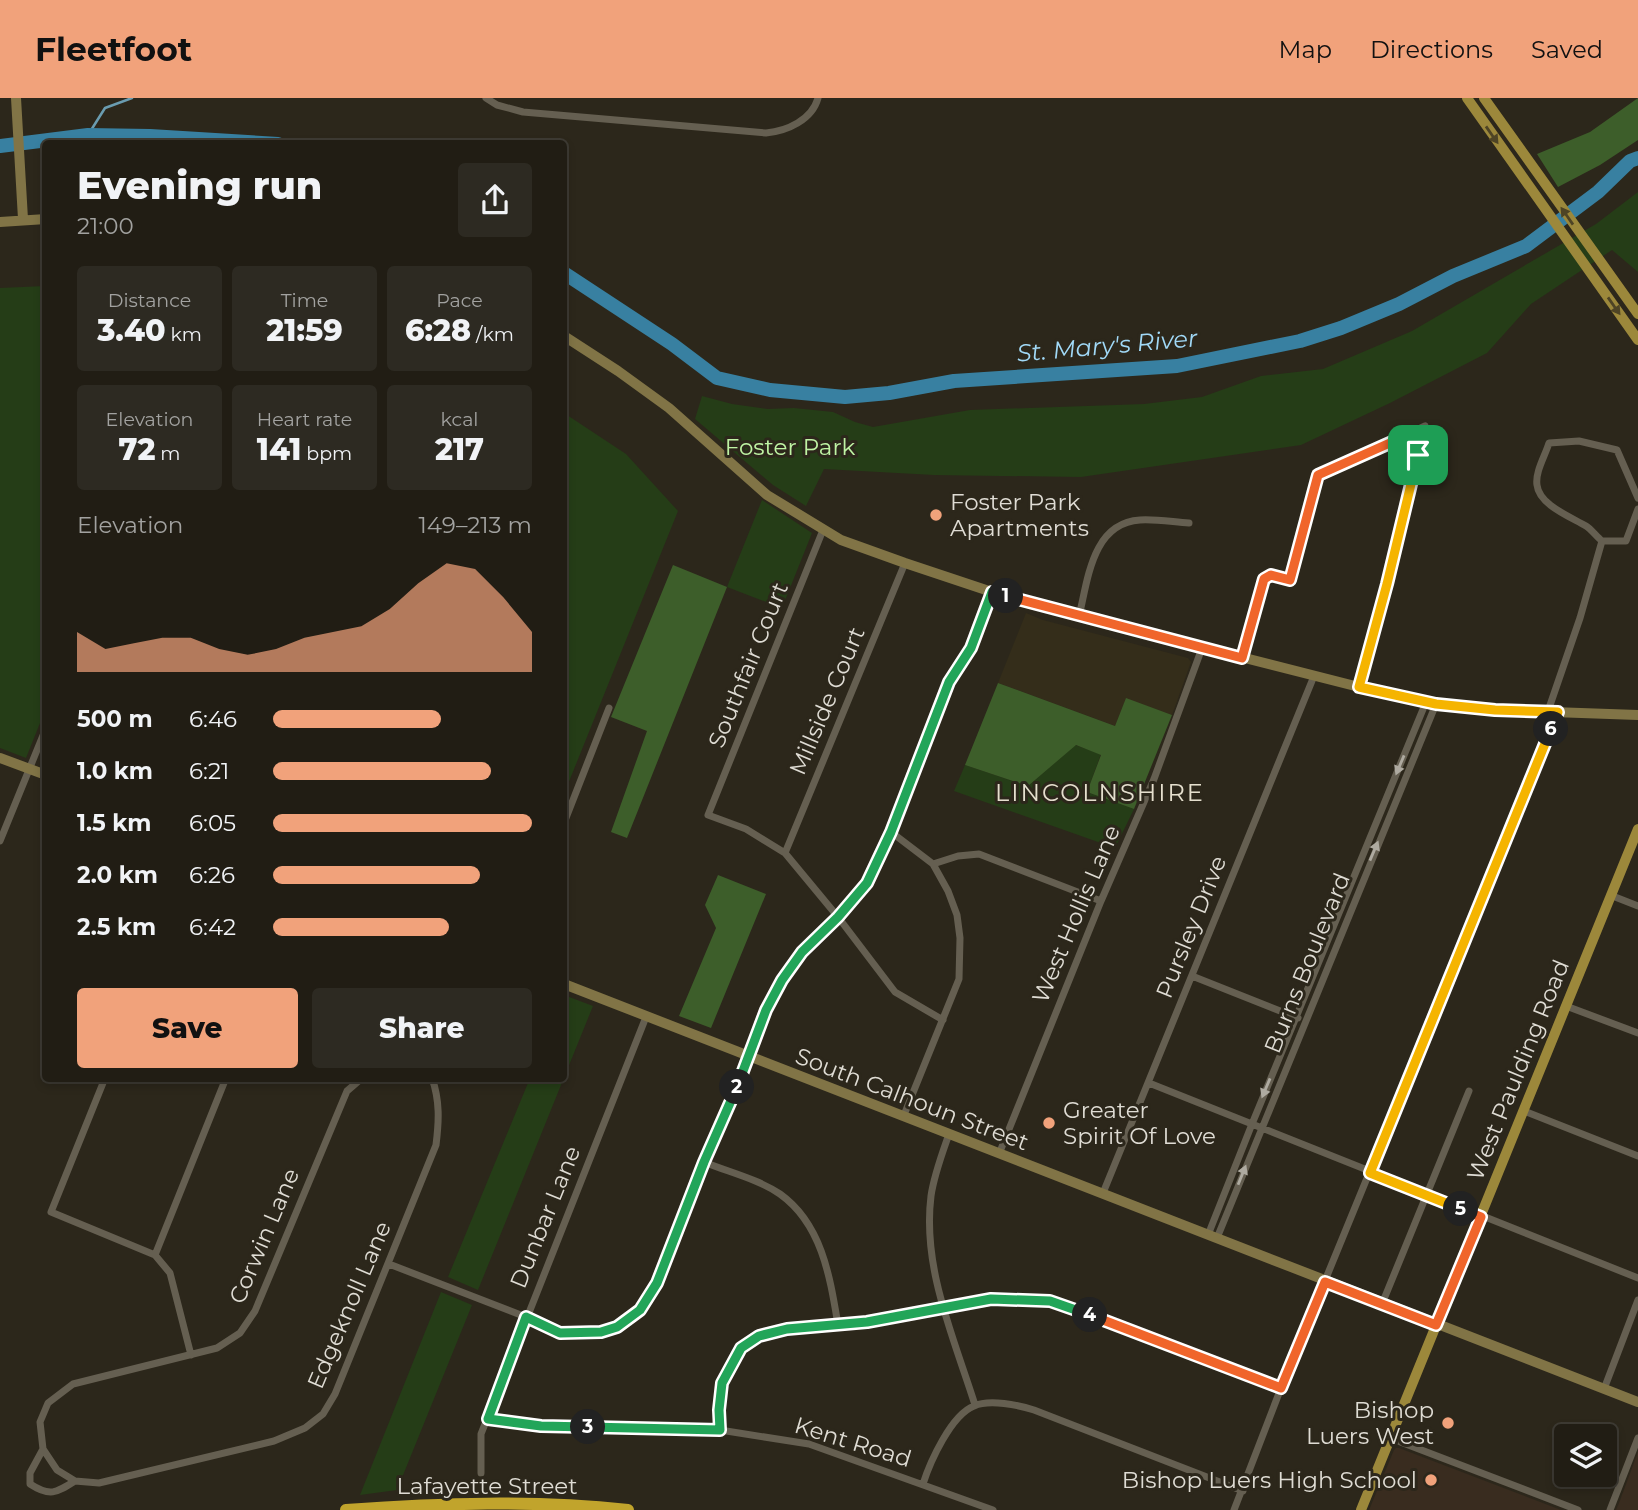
<!DOCTYPE html>
<meta charset="utf-8">
<style>
:root{--surface:#211d14;--page:#2d2a22;--text:#f1f3f6;--muted:#a2a2a0;--line:#3e3b34;--accent:#f1a27b}
body{margin:0;font-family:Montserrat,sans-serif;background:var(--page);color:var(--text);height:100vh;display:flex;flex-direction:column;font-size:26px;white-space:nowrap}
*{box-sizing:border-box;margin:0}
p{font-size:23px;color:var(--muted)}
.icon{flex:none;width:38px;height:38px;fill:none;stroke:currentColor;stroke-width:2;stroke-linecap:round;stroke-linejoin:round}
.map{position:relative;flex:1;overflow:hidden}
.sheet{position:absolute;left:42px;top:42px;width:525px;height:942px;display:flex;flex-direction:column;background:var(--surface);border-radius:7px;box-shadow:0 4px 10px #0003,0 0 0 2px var(--line)}
.sheet>*{flex:none}
.buttons{position:absolute;left:1554px;top:1326px;display:grid;gap:14px}
.buttons a{display:grid;place-items:center;width:63px;height:63px;border-radius:7px;background:var(--surface);box-shadow:0 4px 10px #0003,0 0 0 2px var(--line);font-size:35px}
.pin{position:absolute;display:grid;place-items:center;width:60px;height:60px;color:#fff;margin:-30px;border-radius:14px;box-shadow:0 4px 10px #0006}
.km{position:absolute;width:35px;height:35px;margin:-18px;border-radius:50%;background:#222;color:#fff;font-size:19px;line-height:35px;text-align:center}
.round{display:grid;place-items:center;flex:none;width:74px;height:74px;border-radius:7px;background:var(--page)}
.summary{display:flex;align-items:center;justify-content:space-between;height:119px;padding:0 35px}
h1{font-size:38px;font-weight:800;line-height:52px}
.metrics{display:grid;grid-template-columns:repeat(3,1fr);gap:10px;height:119px;padding:7px 35px}
.metrics div{display:grid;align-content:center;border-radius:7px;background:var(--page);text-align:center}
.metrics b{font-size:30px;font-weight:800}
.metrics small{font-size:19px;font-weight:400}
.metrics p{font-size:19px}
.chart{height:196px;padding:14px 35px}
.chart p{display:flex;justify-content:space-between}
.chart svg{width:100%;height:126px;margin-top:7px;fill:var(--accent);opacity:.7}
.cta{display:flex;gap:14px;margin-top:auto;padding:14px 35px}
.cta a{flex:1;height:80px;border-radius:7px;background:var(--accent);color:#111;font-size:28px;font-weight:800;line-height:80px;text-align:center}
.cta a+a{background:var(--page);color:var(--text)}
ul{padding:0 35px;list-style:none;font-size:23px}
li{display:grid;grid-template-columns:112px 84px 1fr;align-items:center;height:52px}
li i{height:18px;border-radius:9px;background:var(--accent)}
header{display:flex;align-items:center;gap:42px;box-sizing:border-box;height:98px;padding:0 35px;background:var(--accent);color:#111}
header strong{font-size:33px}
nav{display:flex;gap:38px;margin-inline-start:auto;font-size:24px}
.map>svg:first-child{display:block}
</style>
<header>
<strong>Fleetfoot</strong>
<nav><a>Map</a><a>Directions</a><a>Saved</a></nav>
</header>
<div class="map">
<svg width="1638" height="1412" viewBox="0 0 1638 1412">
<rect width="100%" height="100%" fill="#2c271b"/>
<!-- built -->
<path fill="#342d1a" d="M 1026,515 L 1043,522 L 1188,560 L 1191,564 L 1172,617 L 1126,601 L 1115,628 L 998,585 Z"/>
<!-- education -->
<path fill="#392c1f" d="M 1396,1350 L 1399,1350 L 1561,1412 L 1369,1412 L 1394,1352 Z
M 1638,1354 L 1638,1412 L 1616,1412 L 1619,1405 Z"/>
<!-- green -->
<path fill="#253d17" d="M 1638,94 L 1638,174 L 1612,152 L 1531,206 L 1487,255 L 1390,305 L 1301,347 L 1081,379 L 934,377 L 824,371 L 806,408 L 773,387 L 695,321 L 702,298 L 732,306 L 768,311 L 794,310 L 833,314 L 855,324 L 873,329 L 970,312 L 1144,306 L 1202,299 L 1261,278 L 1323,271 L 1412,233 L 1596,126 Z
M 45,188 L 46,610 L 26,660 L 0,650 L 0,190 Z
M 564,315 L 626,356 L 678,413 L 564,696 Z
M 762,402 L 812,435 L 782,510 L 727,489 Z
M 1075,647 L 1101,656 L 1087,694 L 1134,711 L 1115,750 L 954,693 L 965,667 L 1028,688 Z
M 564,897 L 593,908 L 478,1192 L 448,1179 L 530,980 L 564,980 Z
M 441,1194 L 472,1207 L 397,1392 L 360,1397 Z"/>
<!-- forest -->
<path fill="#3d5e2a" d="M 1638,0 L 1638,42 L 1600,67 L 1558,89 L 1537,56 L 1590,34 Z
M 673,467 L 727,489 L 627,740 L 611,734 L 647,633 L 611,619 Z
M 998,585 L 1115,628 L 1126,600 L 1172,617 L 1134,711 L 1087,694 L 1101,657 L 1076,647 L 1028,688 L 965,667 Z
M 718,777 L 766,796 L 711,930 L 679,918 L 716,830 L 705,807 Z"/>
<g fill="none" stroke-linecap="round" stroke-linejoin="round">
<!-- stream -->
<path stroke="#6a9cb0" stroke-width="2.5" d="M 88,37 L 105,10 L 132,0"/>
<!-- river -->
<path stroke="#3880a1" stroke-width="14" d="M 0,48 L 88,37 L 150,38 L 278,46
M 564,175 L 672,246 L 717,280 L 770,292 L 845,299 L 889,295 L 954,283 L 1177,268 L 1300,243 L 1341,230 L 1399,206 L 1453,178 L 1526,148 L 1598,94 L 1630,63 L 1638,60"/>
<!-- street -->
<path stroke="#655f51" stroke-width="7" d="M 486,0 L 497,7 L 523,14 L 766,35 C 787,33 812,22 818,0
M 1418,357 L 1425,328
M 1638,400 L 1617,352 L 1579,343 L 1549,345 C 1545,358 1535,374 1537,387 C 1539,407 1571,419 1586,428 C 1591,431 1596,438 1602,443 L 1626,443 L 1638,411
M 823,432 L 708,717 L 746,731 L 785,755 L 838,819 L 895,894 L 943,922
M 1079,518 C 1088,482 1092,425 1140,422 C 1156,421 1173,424 1189,425
M 1242,560 L 1264,481 L 1271,477 L 1290,482 L 1318,377 L 1425,328
M 1359,589 L 1387,486 L 1418,357 L 1401,340
M 1548,613 L 1580,520 L 1602,443
M 564,725 L 609,610
M 891,734 L 933,766 L 948,793 L 957,817 L 960,840 L 959,881 L 904,1017
M 0,743 L 46,630
M 785,755 L 905,465
M 933,766 L 958,758 L 979,756 L 1101,803
M 1610,797 L 1638,808
M 1192,878 L 1298,920
M 1566,908 L 1638,935
M 105,980 L 51,1114 L 155,1157 L 170,1175 L 191,1257
M 362,980 L 347,993 L 255,1213 L 240,1235 L 217,1250 L 73,1286 L 48,1305 L 40,1324 L 43,1351 L 57,1372 L 75,1383 L 99,1385 L 274,1343 L 305,1330 L 323,1316 L 335,1296 L 436,1047 C 439,1023 440,1003 432,980
M 1149,985 L 1638,1180
M 1524,1013 L 1638,1058
M 949,1036 C 942,1056 934,1077 931,1098 C 922,1170 954,1240 975,1307
M 999,1056 L 1101,803 L 1154,681 L 1202,550
M 704,1064 C 728,1074 758,1081 780,1096 C 822,1126 830,1179 838,1227
M 1103,1095 L 1314,578
M 1208,1137 L 1252,1026 L 1426,604
M 1217,1140 L 1436,606
M 155,1157 L 226,980
M 389,1166 L 526,1219 L 560,1235 L 601,1234 L 617,1229 L 640,1212 L 657,1185 L 766,912 L 782,882 L 802,854 L 838,819 L 867,785 L 891,734 L 949,584 L 971,550 L 992,494
M 1382,1206 L 1469,993
M 1604,1291 L 1638,1202
M 488,1321 L 541,1328 L 720,1332 L 809,1346 L 993,1412
M 720,1332 L 719,1312 L 722,1285 L 741,1250 L 759,1238 L 787,1231 L 867,1224 L 991,1201 L 1050,1203 L 1281,1290
M 1390,1340 L 1578,1412
M 43,1351 L 30,1375 L 30,1386 C 50,1399 56,1395 75,1383
M 481,1375 L 481,1336 L 646,919
M 923,1386 C 930,1364 951,1317 974,1308 C 989,1301 1019,1307 1034,1312 L 1243,1393
M 1234,1412 L 1281,1290 L 1558,614
M 1610,1412 L 1638,1340"/>
<!-- secondary -->
<path stroke="#817446" stroke-width="10" d="M 16,0 L 23,121
M 0,124 L 46,121
M 564,238 L 618,273 L 669,310 L 767,397 L 841,442 L 905,465 L 992,494 L 1079,518 L 1359,589 L 1436,606 L 1495,612 L 1638,617
M 0,660 L 46,677
M 564,886 L 1638,1304"/>
<!-- primary -->
<path stroke="#9c883b" stroke-width="10" d="M 1467,0 L 1638,242
M 1484,0 L 1638,216
M 1361,1412 L 1638,731"/>
<!-- highway -->
<path stroke="#c1a42c" stroke-width="12" d="M 346,1412 C 441,1405 534,1402 628,1412"/>
</g>
<!-- one-way arrows -->
<defs><path id="oneway-solid" d="M-6-.8H1V-3.2L6.5 0L1 3.2V.8H-6Z" transform="scale(1.75)"/></defs>
<g fill="#4e4425">
<use href="#oneway-solid" transform="translate(1492 37) rotate(55)"/>
<use href="#oneway-solid" transform="translate(1567 118) rotate(-125)"/>
<use href="#oneway-solid" transform="translate(1614 208) rotate(55)"/>
</g>
<g fill="#aeaaa0">
<use href="#oneway-solid" transform="translate(1400 667) rotate(113)"/>
<use href="#oneway-solid" transform="translate(1374 753) rotate(-67)"/>
<use href="#oneway-solid" transform="translate(1266 990) rotate(113)"/>
<use href="#oneway-solid" transform="translate(1242 1077) rotate(-68)"/>
</g>
<g fill="none" stroke-linecap="round" stroke-linejoin="round">
<defs>
<path id="split-1" d="M 1006,498 L 1242,560 L 1264,481 L 1271,477 L 1290,482 L 1318,377 L 1401,340 L 1418,357"/>
<path id="split-2" d="M 737,989 L 766,912 L 782,882 L 802,854 L 838,819 L 867,785 L 891,734 L 949,584 L 971,550 L 992,494 L 1006,498"/>
<path id="split-3" d="M 588,1329 L 541,1328 L 488,1321 L 526,1219 L 560,1235 L 601,1234 L 617,1229 L 640,1212 L 657,1185 L 704,1064 L 737,989"/>
<path id="split-4" d="M 588,1329 L 720,1332 L 719,1312 L 722,1285 L 741,1250 L 759,1238 L 787,1231 L 867,1224 L 991,1201 L 1050,1203 L 1090,1217"/>
<path id="split-5" d="M 1090,1217 L 1281,1290 L 1325,1184 L 1436,1227 L 1481,1119 L 1461,1111"/>
<path id="split-6" d="M 1461,1111 L 1370,1075 L 1551,631"/>
<path id="split-7" d="M 1418,357 L 1387,486 L 1359,589 L 1436,606 L 1495,612 L 1558,614 L 1551,631"/>
</defs>
<!-- split-1 casing -->
<use href="#split-1" stroke="#fff" stroke-width="14"/>
<!-- split-2 casing -->
<use href="#split-2" stroke="#fff" stroke-width="14"/>
<!-- split-3 casing -->
<use href="#split-3" stroke="#fff" stroke-width="14"/>
<!-- split-4 casing -->
<use href="#split-4" stroke="#fff" stroke-width="14"/>
<!-- split-5 casing -->
<use href="#split-5" stroke="#fff" stroke-width="14"/>
<!-- split-6 casing -->
<use href="#split-6" stroke="#fff" stroke-width="14"/>
<!-- split-7 casing -->
<use href="#split-7" stroke="#fff" stroke-width="14"/>
<!-- split-1 -->
<use href="#split-1" stroke="#f0652b" stroke-width="9"/>
<!-- split-2 -->
<use href="#split-2" stroke="#22a559" stroke-width="9"/>
<!-- split-3 -->
<use href="#split-3" stroke="#22a559" stroke-width="9"/>
<!-- split-4 -->
<use href="#split-4" stroke="#22a559" stroke-width="9"/>
<!-- split-5 -->
<use href="#split-5" stroke="#f0652b" stroke-width="9"/>
<!-- split-6 -->
<use href="#split-6" stroke="#f5b400" stroke-width="9"/>
<!-- split-7 -->
<use href="#split-7" stroke="#f5b400" stroke-width="9"/>
</g>
<!-- markers -->
<g fill="#f1a27b" stroke="#2c271b" stroke-width="2.5">
<circle cx="936" cy="417" r="7"/>
<circle cx="1049" cy="1025" r="7"/>
<circle cx="1448" cy="1325" r="7"/>
<circle cx="1431" cy="1382" r="7"/>
</g>
<g text-anchor="middle" stroke-width="6" stroke-linejoin="round" paint-order="stroke">
<!-- park labels -->
<g font-size="23" fill="#bff4a4" stroke="#2c271b">
<text x="790" y="357">Foster Park</text>
</g>
<!-- poi labels -->
<g font-size="23" fill="#dfdcd4" stroke="#2c271b" text-anchor="start">
<text x="950" y="412">Foster Park<tspan x="950" dy="26">Apartments</tspan></text>
<text x="1063" y="1020">Greater<tspan x="1063" dy="26">Spirit Of Love</tspan></text>
<text x="1434" y="1320" text-anchor="end">Bishop<tspan x="1434" dy="26">Luers West</tspan></text>
<text x="1417" y="1390" text-anchor="end">Bishop Luers High School</text>
</g>
<!-- street labels -->
<g font-size="23" fill="#dfdcd4" stroke="#2c271b">
<text transform="translate(748 567) rotate(-68)" y="8">Southfair Court</text>
<text transform="translate(827 603) rotate(-67)" y="8">Millside Court</text>
<text transform="translate(1076 816) rotate(-67)" y="8">West Hollis Lane</text>
<text transform="translate(1191 829) rotate(-68)" y="8">Pursley Drive</text>
<text transform="translate(1307 865) rotate(-68)" y="8">Burns Boulevard</text>
<text transform="translate(1518 972) rotate(-68)" y="8">West Paulding Road</text>
<text transform="translate(912 1001) rotate(21)" y="8">South Calhoun Street</text>
<text transform="translate(545 1119) rotate(-68)" y="8">Dunbar Lane</text>
<text transform="translate(264 1138) rotate(-67)" y="8">Corwin Lane</text>
<text transform="translate(349 1207) rotate(-67)" y="8">Edgeknoll Lane</text>
<text transform="translate(853 1344) rotate(17)" y="8">Kent Road</text>
<text x="487" y="1396">Lafayette Street</text>
</g>
<!-- water labels -->
<g font-size="24" font-style="italic" fill="#a1d9f7" stroke="#2c271b">
<text transform="translate(1107 248) rotate(-5)" y="8">St. Mary's River</text>
</g>
<!-- neighbourhood labels -->
<g font-size="24" letter-spacing="2" fill="#e5dfce" stroke="#2c271b">
<text x="1100" y="703">LINCOLNSHIRE</text>
</g>
</g>
</svg>
<div class="buttons">
<a><svg class="icon" aria-label="layers" viewBox="0 0 24 24"><path d="M12 4l9 5-9 5-9-5zM3 14l9 5 9-5"/></svg></a>
</div>
<div class="pin" style="left:1418px;top:357px;background:#1e9e55"><svg class="icon" aria-label="arrive" viewBox="0 0 24 24"><path d="M6 21V4h12l-3 4 3 4H6"/></svg></div>
<b class="km" style="left:1006px;top:498px">1</b>
<b class="km" style="left:737px;top:989px">2</b>
<b class="km" style="left:588px;top:1329px">3</b>
<b class="km" style="left:1090px;top:1217px">4</b>
<b class="km" style="left:1461px;top:1111px">5</b>
<b class="km" style="left:1551px;top:631px">6</b>
<section class="sheet">
<div class="summary"><div><h1>Evening run</h1><p>21:00</p></div><a class="round"><svg class="icon" aria-label="share" viewBox="0 0 24 24"><path d="M12 15V3M7 8l5-5 5 5M5 13v7h14v-7"/></svg></a></div>
<div class="metrics">
<div><p>Distance</p><b>3.40<small> km</small></b></div>
<div><p>Time</p><b>21:59</b></div>
<div><p>Pace</p><b>6:28<small> /km</small></b></div>
</div>
<div class="metrics">
<div><p>Elevation</p><b>72<small> m</small></b></div>
<div><p>Heart rate</p><b>141<small> bpm</small></b></div>
<div><p>kcal</p><b>217</b></div>
</div>
<div class="chart"><p><span>Elevation</span>149–213 m</p>
<svg viewBox="0 0 160 44" preserveAspectRatio="none"><path d="M0 44V30L10 36L20 34L30 32L40 32L50 36L60 38L70 36L80 32L90 30L100 28L110 22L120 13L130 6L140 8L150 18L160 30V44z"/></svg>
</div>
<ul>
<li><b>500 m</b>6:46<i style="width:65%"></i></li>
<li><b>1.0 km</b>6:21<i style="width:84%"></i></li>
<li><b>1.5 km</b>6:05<i style="width:100%"></i></li>
<li><b>2.0 km</b>6:26<i style="width:80%"></i></li>
<li><b>2.5 km</b>6:42<i style="width:68%"></i></li>
</ul>
<div class="cta"><a>Save</a><a>Share</a></div>
</section>
</div>
